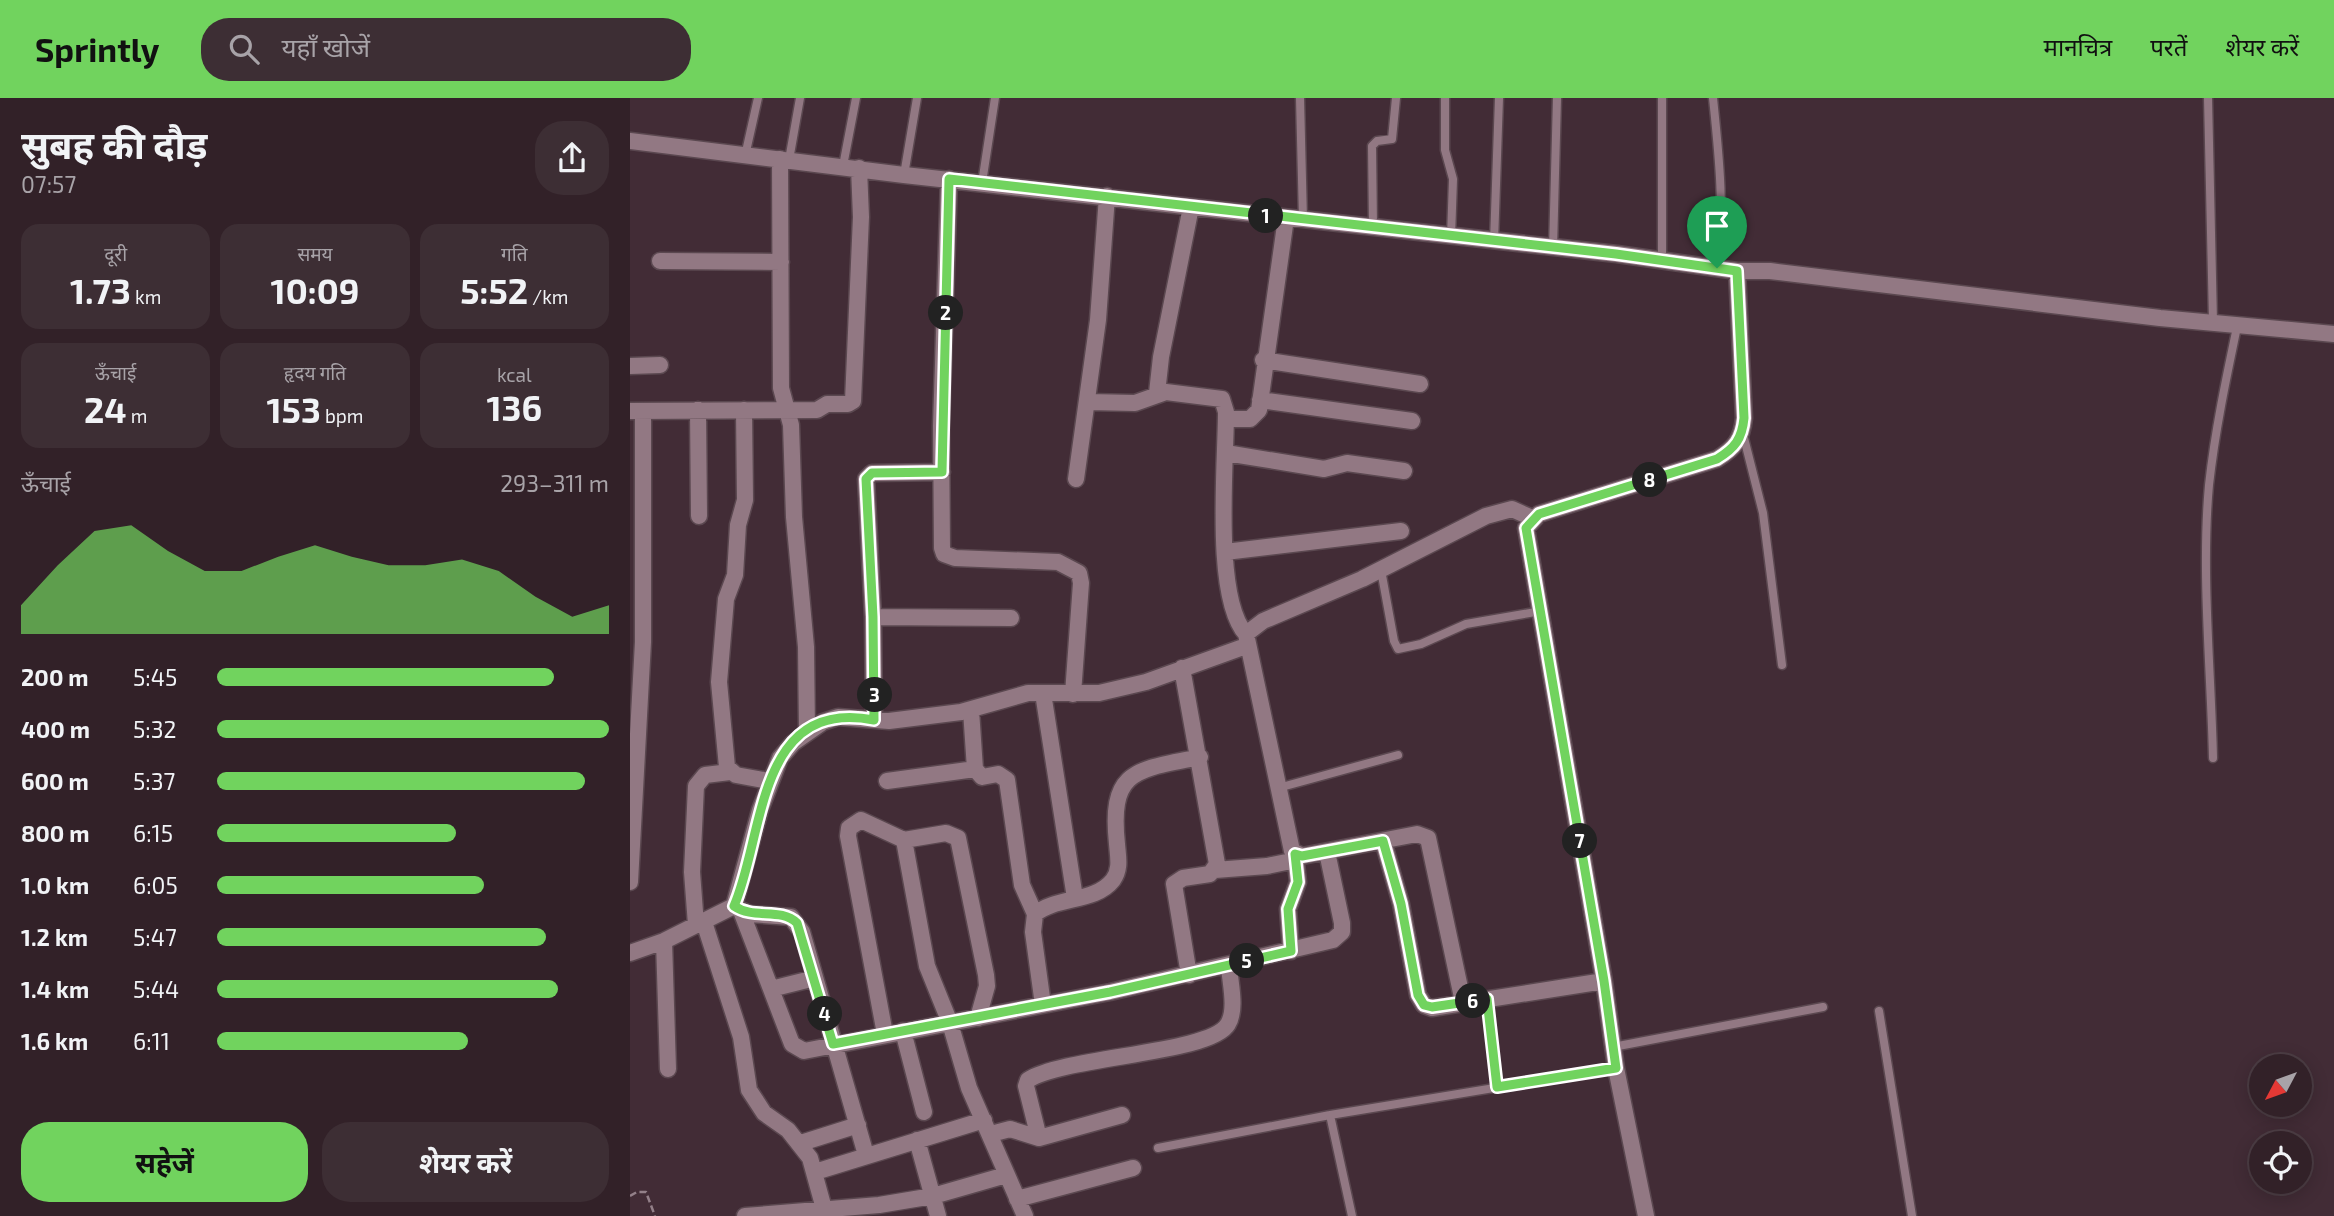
<!DOCTYPE html>
<html lang="hi">
<meta charset="utf-8">
<style>
:root{--surface:#322128;--page:#3d2e34;--text:#f1f3f6;--muted:#a8a3a8;--line:#4d3e45;--accent:#71d35e}
body{margin:0;font-family:"Exo 2","Noto Sans Devanagari",sans-serif;background:var(--page);color:var(--text);height:100vh;display:flex;flex-direction:column;font-size:26px;white-space:nowrap}
*{box-sizing:border-box;margin:0}
p{font-size:23px;color:var(--muted)}
.icon{flex:none;width:38px;height:38px;fill:none;stroke:currentColor;stroke-width:2;stroke-linecap:round;stroke-linejoin:round}
.map{position:relative;flex:1;overflow:hidden}
.panel{display:flex;flex-direction:column;background:var(--surface);width:630px}
.panel>*{flex:none}
.needle{width:46px;rotate:229deg}
.controls{position:absolute;left:1619px;top:956px;display:grid;gap:14px}
.controls a{display:grid;place-items:center;width:63px;height:63px;border-radius:50%;background:var(--surface);box-shadow:0 4px 18px #0003,0 0 0 2px var(--line);font-size:35px}
.pin{position:absolute;display:grid;place-items:center;width:60px;height:60px;color:#fff;margin:-72px -30px;border-radius:50% 50% 50% 0;rotate:-45deg;box-shadow:0 0 7px #0007}
.pin .icon{rotate:45deg}
.km{position:absolute;width:35px;height:35px;margin:-18px;border-radius:50%;background:#222;color:#fff;font-size:19px;line-height:35px;text-align:center}
.round{display:grid;place-items:center;flex:none;width:74px;height:74px;border-radius:28px;background:var(--page)}
.overview{display:flex;align-items:center;justify-content:space-between;height:119px;padding:0 21px}
h1{font-size:38px;font-weight:700;line-height:52px}
.figures{display:grid;grid-template-columns:repeat(3,1fr);gap:10px;height:119px;padding:7px 21px}
.figures div{display:grid;align-content:center;border-radius:18px;background:var(--page);text-align:center}
.figures b{font-size:35px;font-weight:700}
.figures small{font-size:19px;font-weight:400}
.figures p{font-size:19px}
.chart{height:196px;padding:14px 21px}
.chart p{display:flex;justify-content:space-between}
.chart svg{width:100%;height:126px;margin-top:7px;fill:var(--accent);opacity:.7}
.cta{display:flex;gap:14px;margin-top:auto;padding:14px 21px}
.cta a{flex:1;height:80px;border-radius:28px;background:var(--accent);color:#111;font-size:28px;font-weight:700;line-height:80px;text-align:center}
.cta a+a{background:var(--page);color:var(--text)}
ul{padding:0 21px;list-style:none;font-size:23px}
li{display:grid;grid-template-columns:112px 84px 1fr;align-items:center;height:52px}
li i{height:18px;border-radius:9px;background:var(--accent)}
header{display:flex;align-items:center;gap:42px;box-sizing:border-box;height:98px;padding:0 35px;background:var(--accent);color:#111}
header strong{font-size:33px}
nav{display:flex;gap:38px;margin-inline-start:auto;font-size:24px}
.search{width:490px;height:63px;background:var(--page);display:flex;align-items:center;gap:18px;box-sizing:border-box;padding:0 24px;border-radius:28px;color:var(--muted);font-size:26px}
main{display:flex;flex:1;min-height:0}
.map>svg:first-child{display:block}
</style>
<header>
<strong>Sprintly</strong>
<div class="search"><svg class="icon" aria-label="search" viewBox="0 0 24 24"><circle cx="10" cy="10" r="6"/><path d="M15 15l6 6"/></svg>यहाँ खोजें</div>
<nav><a>मानचित्र</a><a>परतें</a><a>शेयर करें</a></nav>
</header>
<main>
<section class="panel">
<div class="overview"><div><h1>सुबह की दौड़</h1><p>07:57</p></div><a class="round"><svg class="icon" aria-label="share" viewBox="0 0 24 24"><path d="M12 15V3M7 8l5-5 5 5M5 13v7h14v-7"/></svg></a></div>
<div class="figures">
<div><p>दूरी</p><b>1.73<small> km</small></b></div>
<div><p>समय</p><b>10:09</b></div>
<div><p>गति</p><b>5:52<small> /km</small></b></div>
</div>
<div class="figures">
<div><p>ऊँचाई</p><b>24<small> m</small></b></div>
<div><p>हृदय गति</p><b>153<small> bpm</small></b></div>
<div><p>kcal</p><b>136</b></div>
</div>
<div class="chart"><p><span>ऊँचाई</span>293–311 m</p>
<svg viewBox="0 0 160 44" preserveAspectRatio="none"><path d="M0 44V34L10 20L20 8L30 6L40 15L50 22L60 22L70 17L80 13L90 17L100 20L110 20L120 18L130 22L140 31L150 38L160 34V44z"/></svg>
</div>
<ul>
<li><b>200 m</b>5:45<i style="width:86%"></i></li>
<li><b>400 m</b>5:32<i style="width:100%"></i></li>
<li><b>600 m</b>5:37<i style="width:94%"></i></li>
<li><b>800 m</b>6:15<i style="width:61%"></i></li>
<li><b>1.0 km</b>6:05<i style="width:68%"></i></li>
<li><b>1.2 km</b>5:47<i style="width:84%"></i></li>
<li><b>1.4 km</b>5:44<i style="width:87%"></i></li>
<li><b>1.6 km</b>6:11<i style="width:64%"></i></li>
</ul>
<div class="cta"><a>सहेजें</a><a>शेयर करें</a></div>
</section>
<div class="map">
<svg width="1704" height="1118" viewBox="0 0 1704 1118">
<rect width="100%" height="100%" fill="#422c36"/>
<g fill="none" stroke-linecap="round" stroke-linejoin="round">
<defs>
<path id="lane" d="M 670,0 L 673,122
M 815,0 L 815,52 L 823,81 L 821,139
M 1032,0 L 1032,162
M 1083,0 C 1089,58 1095,112 1087,170
M 1578,0 L 1583,224
M 115,58 L 128,0
M 159,62 L 170,0
M 213,68 L 226,0
M 274,77 L 287,0
M 352,85 L 365,0
M 743,129 L 742,48 L 747,43 L 762,41 L 766,0
M 864,144 L 869,0
M 923,151 L 927,0
M 1113,336 L 1133,415 L 1152,567
M 751,472 L 764,543 L 768,551 L 791,546 L 836,526 L 911,513
M 1583,660 C 1581,572 1571,474 1579,387 C 1585,333 1596,281 1607,229
M 648,690 L 768,657
M 857,901 L 867,989
M 1249,913 L 1282,1118
M 983,949 L 1193,909
M 700,1017 L 722,1118
M 528,1050 L 700,1017 L 986,970"/>
<path id="street" d="M 0,43 L 274,77 L 987,156 L 1107,173 L 1140,173 L 1530,220 L 1704,236
M 150,61 L 151,290 L 161,327 L 164,419 L 176,549 L 177,634
M 319,81 L 311,328 L 312,450 L 314,456 L 325,460 L 428,464 L 449,475 L 451,485 L 443,596
M 30,163 L 151,164
M 633,262 L 790,286
M 0,268 L 30,267
M 527,295 L 531,259 L 561,109
M 630,302 L 782,323
M 458,304 L 505,305 L 536,294 L 592,301 L 596,314 C 596,365 583,500 616,536
M 68,312 L 69,418
M 114,312 L 115,402 L 108,427 L 105,477 L 96,501 L 89,584 L 97,669 L 106,677 L 139,683
M 0,313 L 187,312 L 197,306 L 218,306 L 223,303 L 231,119 L 229,70
M 596,321 L 620,321 L 629,312 L 656,120
M 596,355 L 694,371 L 717,365 L 774,373
M 446,381 L 468,222 L 477,98
M 595,454 L 771,433
M 243,519 L 381,520
M 552,570 L 587,766 L 580,776 L 553,780 L 544,786 L 559,877
M 413,595 L 445,800
M 341,612 L 345,671 L 352,679 L 368,676 L 377,682 L 392,787 L 405,816
M 244,622 L 243,519 L 236,381 L 242,375 L 312,374
M 257,683 L 345,671
M 274,742 L 297,868 L 320,925 L 339,990 L 395,1118
M 753,743 L 771,806 L 788,897 L 794,907 L 802,910 L 974,883
M 585,772 L 637,768 L 666,762
M 0,784 L 13,544 L 13,313
M 106,810 L 120,816 L 161,819 L 172,834 L 236,1057
M 111,813 L 162,946 L 174,953 L 480,894 L 703,842 L 712,834 L 712,825 L 697,754
M 74,824 L 111,939 L 119,992 L 134,1015 L 158,1032 L 180,1060 L 196,1118
M 66,827 L 62,774 L 66,688 L 75,677 L 100,674
M 34,843 L 38,971
M 661,853 L 658,811 L 668,784 L 665,756
M 0,855 L 34,843 L 104,808 L 130,712 L 150,660 L 163,645 L 193,624 L 208,619 L 259,623 L 331,614 L 398,595 L 469,595 L 516,584 L 616,548
M 141,891 L 185,880
M 833,904 L 798,740 L 787,736 L 672,758 L 662,753 L 616,536 L 633,523 L 732,481 L 856,418 L 882,411 L 902,420
M 413,907 L 403,834 L 405,816 C 427,798 465,805 483,782 C 491,771 488,759 487,746 C 479,671 506,672 570,659
M 273,933 L 294,1014
M 255,936 L 218,738 L 219,730 L 231,722 L 274,742 L 316,735 L 328,740 L 356,877 L 357,888 L 348,920
M 361,1036 L 380,1031 L 409,1040 L 492,1017
M 409,1040 L 396,988 L 398,982 C 435,958 581,956 598,926 C 607,911 600,885 599,868
M 287,1042 L 308,1118
M 171,1045 L 228,1027
M 185,1074 L 354,1022
M 387,1101 L 503,1070
M 115,1118 L 249,1107 L 303,1098 L 376,1077
M 1016,1118 L 986,970 L 974,883 L 896,430 L 909,416 L 1087,361 C 1105,350 1112,341 1114,320 L 1107,173"/>
</defs>
<!-- lane casing -->
<use href="#lane" stroke="#5b4850" stroke-width="11"/>
<!-- street casing -->
<use href="#street" stroke="#5b4850" stroke-width="19"/>
<!-- path -->
<path stroke="#938089" stroke-width="2.5" stroke-dasharray="7 3.5" stroke-linecap="butt" d="M 0,1098 L 7,1094 L 16,1094 L 25,1118"/>
<!-- lane -->
<use href="#lane" stroke="#927883" stroke-width="8"/>
<!-- street -->
<use href="#street" stroke="#927883" stroke-width="16"/>
</g>
<g fill="none" stroke-linecap="round" stroke-linejoin="round">
<defs>
<path id="route" d="M 319,81 L 986,156 L 1107,173 L 1114,320 C 1112,341 1105,350 1087,361 L 909,416 L 896,430 L 974,883 L 986,970 L 867,989 L 857,901 L 802,909 L 794,907 L 788,897 L 771,806 L 753,743 L 672,758 L 665,756 L 668,784 L 658,811 L 661,853 L 480,894 L 203,946 L 167,825 C 150,809 124,822 104,808 C 135,737 126,599 244,622 L 243,519 L 236,381 L 242,375 L 312,374 Z"/>
</defs>
<!-- route casing -->
<use href="#route" stroke="#fff" stroke-width="14"/>
<!-- route -->
<use href="#route" stroke="#71d35e" stroke-width="9"/>
</g>
</svg>
<div class="controls">
<a><svg class="needle" viewBox="-14 -14 28 28"><path d="M0-13l5 13h-10z" fill="#e53935"/><path d="M0 13l5-13h-10z" fill="#a8a3a8"/></svg></a>
<a><svg class="icon" aria-label="locate" viewBox="0 0 24 24"><circle cx="12" cy="12" r="6"/><path d="M12 2v4M12 18v4M2 12h4M18 12h4"/></svg></a>
</div>
<div class="pin" style="left:1087px;top:170px;background:#1e9e55"><svg class="icon" aria-label="arrive" viewBox="0 0 24 24"><path d="M6 21V4h12l-3 4 3 4H6"/></svg></div>
<b class="km" style="left:636px;top:118px">1</b>
<b class="km" style="left:316px;top:215px">2</b>
<b class="km" style="left:245px;top:597px">3</b>
<b class="km" style="left:195px;top:916px">4</b>
<b class="km" style="left:617px;top:863px">5</b>
<b class="km" style="left:843px;top:903px">6</b>
<b class="km" style="left:950px;top:743px">7</b>
<b class="km" style="left:1020px;top:382px">8</b>
</div>
</main>
